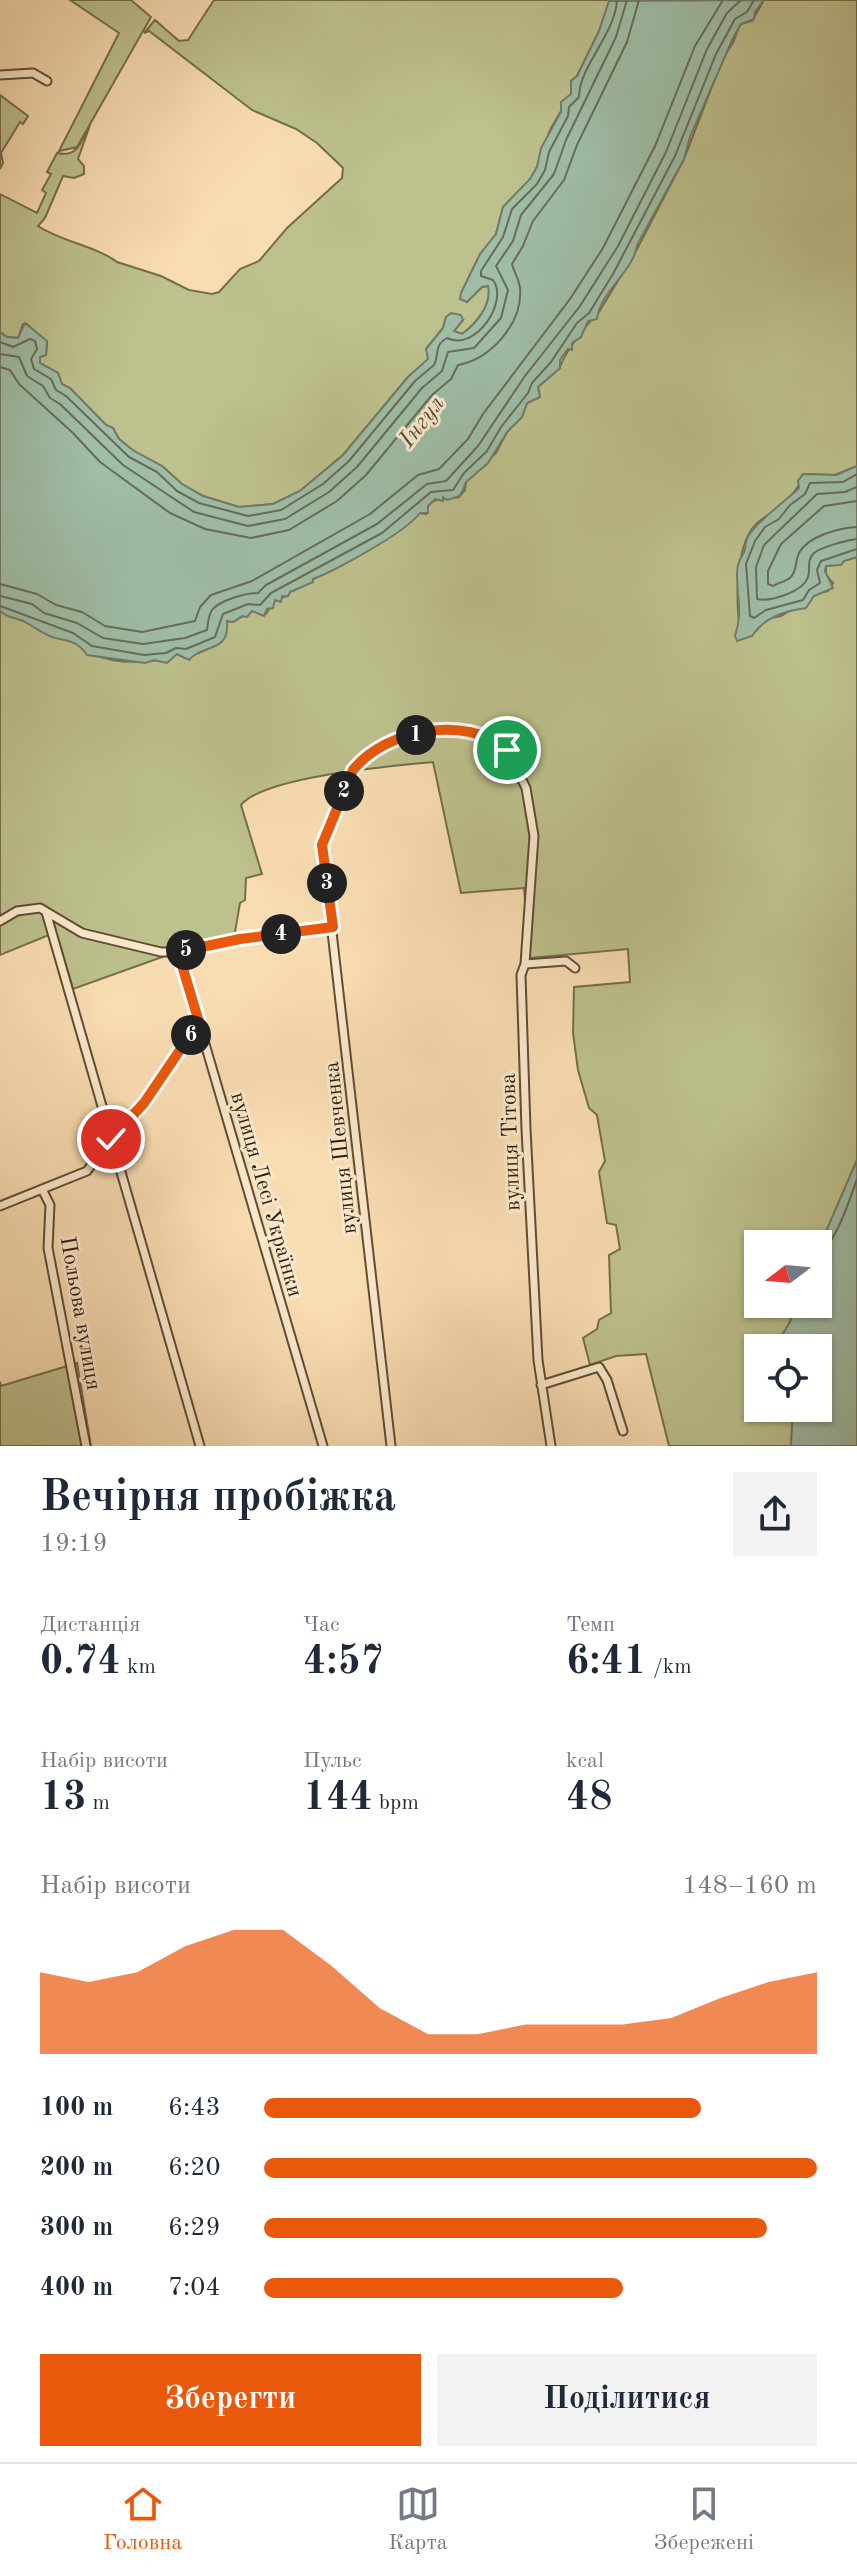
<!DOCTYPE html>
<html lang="uk">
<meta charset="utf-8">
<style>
:root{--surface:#fff;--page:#f2f2f3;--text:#1f2937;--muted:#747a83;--line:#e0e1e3;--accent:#ea580c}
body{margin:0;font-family:"Old Standard TT",serif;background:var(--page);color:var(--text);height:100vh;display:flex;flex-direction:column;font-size:30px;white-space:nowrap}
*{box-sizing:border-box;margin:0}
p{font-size:26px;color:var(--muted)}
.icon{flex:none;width:44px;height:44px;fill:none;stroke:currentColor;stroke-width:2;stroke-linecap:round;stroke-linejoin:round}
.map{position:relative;height:1446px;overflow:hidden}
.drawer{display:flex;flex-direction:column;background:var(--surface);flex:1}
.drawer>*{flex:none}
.needle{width:52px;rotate:254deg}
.controls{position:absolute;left:744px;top:1230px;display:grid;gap:16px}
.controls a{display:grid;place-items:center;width:88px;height:88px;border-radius:0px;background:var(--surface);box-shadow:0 2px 6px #0004;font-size:40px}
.pin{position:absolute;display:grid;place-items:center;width:68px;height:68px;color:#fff;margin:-34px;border:4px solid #fff;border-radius:50%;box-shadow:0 2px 8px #0007}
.km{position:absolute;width:40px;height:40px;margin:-20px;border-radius:50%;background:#222;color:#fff;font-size:22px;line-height:40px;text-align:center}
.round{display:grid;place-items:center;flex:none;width:84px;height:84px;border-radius:0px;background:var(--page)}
.summary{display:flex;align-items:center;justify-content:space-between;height:136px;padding:0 40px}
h1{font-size:44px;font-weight:700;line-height:60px}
.stats{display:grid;grid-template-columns:repeat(3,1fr);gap:12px;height:136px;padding:8px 40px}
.stats div{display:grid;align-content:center}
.stats b{font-size:40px;font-weight:700}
.stats small{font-size:22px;font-weight:400}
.stats p{font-size:22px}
.chart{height:224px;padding:16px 40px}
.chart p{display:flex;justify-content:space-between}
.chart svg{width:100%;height:144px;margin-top:8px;fill:var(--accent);opacity:.7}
.action{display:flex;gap:16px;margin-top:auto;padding:16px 40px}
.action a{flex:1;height:92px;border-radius:0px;background:var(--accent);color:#fff;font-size:32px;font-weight:700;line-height:92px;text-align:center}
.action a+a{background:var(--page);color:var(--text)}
ul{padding:0 40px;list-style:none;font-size:26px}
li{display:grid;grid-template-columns:128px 96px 1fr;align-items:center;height:60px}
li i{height:20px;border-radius:10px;background:var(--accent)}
.tabs{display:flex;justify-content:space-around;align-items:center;height:112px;border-top:2px solid var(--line);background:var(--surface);font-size:22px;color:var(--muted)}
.tabs a{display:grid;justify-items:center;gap:4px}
.tabs .selected{color:var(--accent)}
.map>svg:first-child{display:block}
</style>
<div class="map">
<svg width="857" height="1446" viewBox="0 0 857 1446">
<rect width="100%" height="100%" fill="#f9ddb2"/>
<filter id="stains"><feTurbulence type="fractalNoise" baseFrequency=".0025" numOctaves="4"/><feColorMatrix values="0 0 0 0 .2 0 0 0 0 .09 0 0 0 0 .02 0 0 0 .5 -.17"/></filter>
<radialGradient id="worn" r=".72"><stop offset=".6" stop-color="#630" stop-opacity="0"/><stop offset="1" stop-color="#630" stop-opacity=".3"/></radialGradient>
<!-- green -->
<path fill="#bdc18d" stroke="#766e4b" stroke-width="2" d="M 70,0 L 131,0 L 151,17 L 77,147 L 59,151 L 119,33 Z
M 214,0 L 610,0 L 599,31 L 577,76 L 571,81 L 571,94 L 550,130 L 537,167 L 531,179 L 503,207 L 496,234 L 480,255 L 461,293 L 467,302 L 482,287 L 489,286 C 492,305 476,324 462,334 L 454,331 L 463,320 L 446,317 L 443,328 L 426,349 L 429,359 L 408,377 L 343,455 L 300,491 L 273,504 L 239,507 L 203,496 L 182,484 L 162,466 L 134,452 L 119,439 L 113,428 L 106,425 L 70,388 L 62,385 L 58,373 L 40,363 L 40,357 L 46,355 L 47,343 L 27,324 L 23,324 L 18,338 L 7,337 L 0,332 L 0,194 L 37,213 L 46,193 L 42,190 L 51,174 L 47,172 L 57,153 C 78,158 81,141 90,125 L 78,159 L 84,166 L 84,174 L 74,178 L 63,176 L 45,218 L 38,226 C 62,242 96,246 117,262 L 161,276 L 189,290 L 212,294 L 219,292 L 240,269 L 259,261 L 287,228 L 342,178 L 343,168 L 317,143 L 296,129 L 252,110 L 149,31 L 144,33 L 155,20 L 179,41 L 188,40 Z
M 764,0 L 857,0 L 857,466 L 835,475 L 803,474 C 798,495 779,508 762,519 C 733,538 735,607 742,638 L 756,631 L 766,619 L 781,616 L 818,593 L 828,591 L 833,583 L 826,575 L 826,566 L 857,557 L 857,1160 L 818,1255 L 818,1244 L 758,1244 L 758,1304 L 800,1304 L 790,1315 L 791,1320 L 776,1346 L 755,1349 L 756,1361 L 758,1360 L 758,1408 L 793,1408 L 791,1446 L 669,1446 L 646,1354 L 616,1356 L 590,1365 L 583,1338 L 597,1329 L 599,1320 L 611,1313 L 609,1255 L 620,1249 L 616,1225 L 607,1223 L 599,1172 L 605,1161 L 597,1115 L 589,1108 L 578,1070 L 573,1033 L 574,987 L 630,982 L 628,949 L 530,958 L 524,888 L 461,893 L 433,762 C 393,766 265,776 241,805 L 262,874 L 246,878 L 245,900 L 240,903 L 234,938 L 190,947 L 73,989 L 56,932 L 0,955 L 0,611 C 8,618 17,617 26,622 C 41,629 57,634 72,641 C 79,644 85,651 93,654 C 114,664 156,665 177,654 L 185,658 C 207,650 223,647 227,621 L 233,622 L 252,611 L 266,614 L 275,600 L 288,596 L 290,592 L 313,581 L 313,579 C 346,566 388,539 419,513 L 426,514 C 429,494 445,501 459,497 L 465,490 L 466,482 L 496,453 L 507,432 L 522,417 L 527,403 L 540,397 L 538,387 L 560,368 C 562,357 587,322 596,317 L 636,251 L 684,159 L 723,58 L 733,43 L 740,24 L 752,21 Z
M 0,95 L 28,116 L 23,124 L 20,122 L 1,153 L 3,163 L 0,169 Z
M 77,1363 L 91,1446 L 0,1446 L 0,1382 L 1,1386 Z"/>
<!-- water -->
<path fill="#9fbda7" stroke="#727c68" stroke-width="2" d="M 764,0 L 755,12 L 754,19 L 741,24 L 733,38 L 690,137 L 684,159 L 637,245 C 634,271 600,292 597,319 L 588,321 L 581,337 L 572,343 L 572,350 L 568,349 L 560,360 L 560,368 L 538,387 L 540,397 L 527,403 L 522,417 L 507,432 L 488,463 L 466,482 C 460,496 464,495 447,500 L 443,497 L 443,501 L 435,499 L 428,506 L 428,513 L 420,513 C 403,535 333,571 313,579 L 313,582 L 290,592 L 288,596 L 282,596 L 281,602 L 275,600 L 273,608 L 267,609 L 264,616 L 252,611 L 247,617 L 242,616 L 233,622 L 227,621 C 230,654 203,643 189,660 L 177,654 L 167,663 L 154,660 L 145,663 L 87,655 C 77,641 69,641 55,638 C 46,636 36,628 27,623 C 18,617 8,619 0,611 L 0,332 L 7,337 L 18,338 L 25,323 L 47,341 L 46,355 L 40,357 L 40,363 L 58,373 L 62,384 L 70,388 L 106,425 L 113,428 L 119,439 L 134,451 L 162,466 L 182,484 L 203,496 L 239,507 L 273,504 L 300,491 L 343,455 L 408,377 L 428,359 L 426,349 L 443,328 L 446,317 L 451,313 L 461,315 L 463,320 L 454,331 L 462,334 C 476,324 492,305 488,286 L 482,287 L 467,302 L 460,299 L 461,293 L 480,254 L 496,234 L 503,207 L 530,179 L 537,167 L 541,148 L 561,112 L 561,102 L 571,94 L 571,81 L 577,76 L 599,31 L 609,1 Z
M 857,466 L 857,557 L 844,561 L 841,565 L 826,566 L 825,571 L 833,588 L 814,596 L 806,608 C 785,611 764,617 752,636 L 737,641 L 735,636 C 743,612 737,599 737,574 C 737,563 740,560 744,552 C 746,548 745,543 747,539 C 751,526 787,500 799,488 L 798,481 L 803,474 L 836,475 Z
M 857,1160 L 857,1446 L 791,1446 L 793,1408 L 818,1408 L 818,1348 L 758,1348 L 756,1361 L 753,1351 L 759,1347 L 776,1346 L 791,1320 L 790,1315 L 800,1304 L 818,1304 L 820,1245 Z"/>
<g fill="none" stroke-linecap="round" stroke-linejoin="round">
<!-- shore -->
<path stroke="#676c58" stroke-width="2" d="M 0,342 L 13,347 L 30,339 L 35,341 L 37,349 L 31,359 L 34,369 L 51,379 L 56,390 L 66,396 L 129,457 L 157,472 L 177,491 L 199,503 L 248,516 L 281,510 L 323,484 L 349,461 L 415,381 L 434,365 C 440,354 433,346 447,338 C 476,352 509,301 493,280 L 481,276 L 481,271 L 503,237 L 512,209 L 537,184 L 545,170 L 549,152 L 568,116 L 569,107 L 579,97 C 579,66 615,35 617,0
M 0,354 L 19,357 L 27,376 L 43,386 L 50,398 L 60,404 L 123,465 L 194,512 L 248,526 L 285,519 L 329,492 L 357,467 L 422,388 L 442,371 L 448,352 L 474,348 L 501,318 L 508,290 L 496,266 L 513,241 L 521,215 L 554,174 L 566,140 L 616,37 L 627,0
M 0,367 L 10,370 L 19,384 L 73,433 L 100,462 L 170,513 L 205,529 L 251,538 L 289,530 L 337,501 L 366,475 L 432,395 L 451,379 L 458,365 C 491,359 523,323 520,288 C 519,279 514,272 512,264 L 523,246 L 533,221 L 564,180 L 577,145 L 627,42 L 639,0
M 857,474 L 843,482 L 810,483 L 805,494 L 790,505 L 779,519 L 765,527 L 755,541 L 746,564 L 750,616 L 754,618 L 766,610 L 803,600 L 809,590 L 820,583 L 817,570 L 821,561 L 857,549
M 857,487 L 845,492 L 817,494 L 764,545 L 756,567 L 757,599 C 770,602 803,592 808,577 C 811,568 806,561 814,553 C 821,547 848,540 857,539
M 857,501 L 824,506 L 781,544 L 768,571 L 768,584 L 773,586 C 778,583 786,581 790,578 C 797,572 795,561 799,553 C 808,536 839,528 857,527
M 0,584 L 37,594 L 56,605 L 82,612 L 105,626 L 142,632 L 195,621 L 200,607 L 211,595 L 252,581 L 370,514 L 418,475 L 439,469 L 468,439 L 483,414 L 570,299 L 603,248 L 655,146 L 695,46 L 723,0
M 0,596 L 32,604 L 44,613 L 77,623 L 103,638 L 143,644 L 185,638 L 207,630 C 208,624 208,616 212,610 C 220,600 246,593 258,593 L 266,585 L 377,524 L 427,484 L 446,481 L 478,446 L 525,376 L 580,306 L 618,246 L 666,152 L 707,49 L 727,13 L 741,0
M 0,606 L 73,633 L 92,646 L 144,655 L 166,653 L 176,648 L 186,649 L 215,637 L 223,614 L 248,604 L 260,605 L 271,593 L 382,533 L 431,492 L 453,490 L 464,473 L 487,451 L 501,427 L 528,393 L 532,383 L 551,362 L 577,323 L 589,313 L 613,274 L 675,156 L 716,54 L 735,19 L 747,12 L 754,0
M 818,1252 C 834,1249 851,1196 857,1179"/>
<defs>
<path id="minor" d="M 0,75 L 33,73 L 47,81
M 46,912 L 200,1446
M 0,921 L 17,911 L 40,908 L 82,933 L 161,952 L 178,952 L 240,939 L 333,927
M 178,952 L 323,1446
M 525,964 L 566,961 L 575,968
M 42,1189 L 50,1205 L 48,1248 L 86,1446
M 0,1206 L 87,1171 L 120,1125 L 144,1103 L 199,1022
M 541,1385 L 599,1367 L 607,1380 L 623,1431
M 391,1446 L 322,845 L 353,770 L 359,762 L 377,747 L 422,733 L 461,730 L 497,741 L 507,750 L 526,788 L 534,836 L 525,964 L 521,975 L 526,1129 L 538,1360 L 551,1446"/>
</defs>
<!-- minor casing -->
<use href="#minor" stroke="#624c33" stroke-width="11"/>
<!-- minor -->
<use href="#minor" stroke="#fbe9cd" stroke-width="7"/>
</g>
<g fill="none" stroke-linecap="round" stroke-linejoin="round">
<defs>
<path id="route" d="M 111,1139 L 144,1103 L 199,1022 L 178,952 L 240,939 L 333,927 L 322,845 L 353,770 C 386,729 466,714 507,750"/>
</defs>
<!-- route casing -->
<use href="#route" stroke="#fff" stroke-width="16"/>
<!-- route -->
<use href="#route" stroke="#ea580c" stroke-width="10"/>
</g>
<g text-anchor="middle" stroke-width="6" stroke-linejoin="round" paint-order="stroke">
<!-- street labels -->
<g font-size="22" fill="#2f1b09" stroke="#fbe9cd">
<text transform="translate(509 1142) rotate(-92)" y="8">вулиця Тітова</text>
<text transform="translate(339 1148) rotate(-96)" y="8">вулиця Шевченка</text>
<text transform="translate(268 1194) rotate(74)" y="8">вулиця Лесі Українки</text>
<text transform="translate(82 1313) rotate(80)" y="8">Польова вулиця</text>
</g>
<!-- water labels -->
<g font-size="24" font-style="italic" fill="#514c38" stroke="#fbe9cd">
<text transform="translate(421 421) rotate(-52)" y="8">Інгул</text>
</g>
</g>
<rect width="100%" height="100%" filter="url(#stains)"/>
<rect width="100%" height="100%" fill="url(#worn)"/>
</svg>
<div class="controls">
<a><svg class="needle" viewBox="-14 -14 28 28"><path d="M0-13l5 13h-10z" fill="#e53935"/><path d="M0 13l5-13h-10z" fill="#747a83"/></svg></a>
<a><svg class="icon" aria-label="locate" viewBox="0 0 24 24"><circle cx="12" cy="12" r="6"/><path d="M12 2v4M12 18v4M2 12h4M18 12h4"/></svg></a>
</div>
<div class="pin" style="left:507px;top:750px;background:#1e9e55"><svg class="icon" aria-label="arrive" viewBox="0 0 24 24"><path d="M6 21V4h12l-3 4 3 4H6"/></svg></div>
<div class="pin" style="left:111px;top:1139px;background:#d93025"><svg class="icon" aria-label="check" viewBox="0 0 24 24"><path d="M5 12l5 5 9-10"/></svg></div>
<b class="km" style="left:416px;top:735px">1</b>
<b class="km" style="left:344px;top:791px">2</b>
<b class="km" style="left:327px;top:883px">3</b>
<b class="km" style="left:281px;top:934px">4</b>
<b class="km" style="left:186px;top:950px">5</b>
<b class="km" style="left:191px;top:1035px">6</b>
</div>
<section class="drawer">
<div class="summary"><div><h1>Вечірня пробіжка</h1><p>19:19</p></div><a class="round"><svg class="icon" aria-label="share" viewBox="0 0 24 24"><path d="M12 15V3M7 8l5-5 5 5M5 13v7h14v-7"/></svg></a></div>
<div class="stats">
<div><p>Дистанція</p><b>0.74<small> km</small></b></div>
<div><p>Час</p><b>4:57</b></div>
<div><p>Темп</p><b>6:41<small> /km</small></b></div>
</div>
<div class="stats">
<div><p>Набір висоти</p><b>13<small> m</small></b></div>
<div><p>Пульс</p><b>144<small> bpm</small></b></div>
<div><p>kcal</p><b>48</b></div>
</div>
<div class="chart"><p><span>Набір висоти</span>148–160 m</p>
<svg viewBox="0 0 160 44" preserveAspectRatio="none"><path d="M0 44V19L10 22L20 19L30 11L40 6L50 6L60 17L70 30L80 38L90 38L100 35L110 35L120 35L130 33L140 27L150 22L160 19V44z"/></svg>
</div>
<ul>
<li><b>100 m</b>6:43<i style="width:79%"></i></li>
<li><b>200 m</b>6:20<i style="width:100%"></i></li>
<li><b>300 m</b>6:29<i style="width:91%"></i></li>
<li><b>400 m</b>7:04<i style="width:65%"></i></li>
</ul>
<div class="action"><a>Зберегти</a><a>Поділитися</a></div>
</section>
<nav class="tabs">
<a class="selected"><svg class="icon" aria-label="home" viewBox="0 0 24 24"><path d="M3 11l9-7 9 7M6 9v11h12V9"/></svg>Головна</a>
<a><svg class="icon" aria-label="map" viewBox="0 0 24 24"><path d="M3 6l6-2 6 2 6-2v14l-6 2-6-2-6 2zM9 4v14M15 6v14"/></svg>Карта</a>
<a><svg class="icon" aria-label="saved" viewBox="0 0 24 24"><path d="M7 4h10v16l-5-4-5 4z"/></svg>Збережені</a>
</nav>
